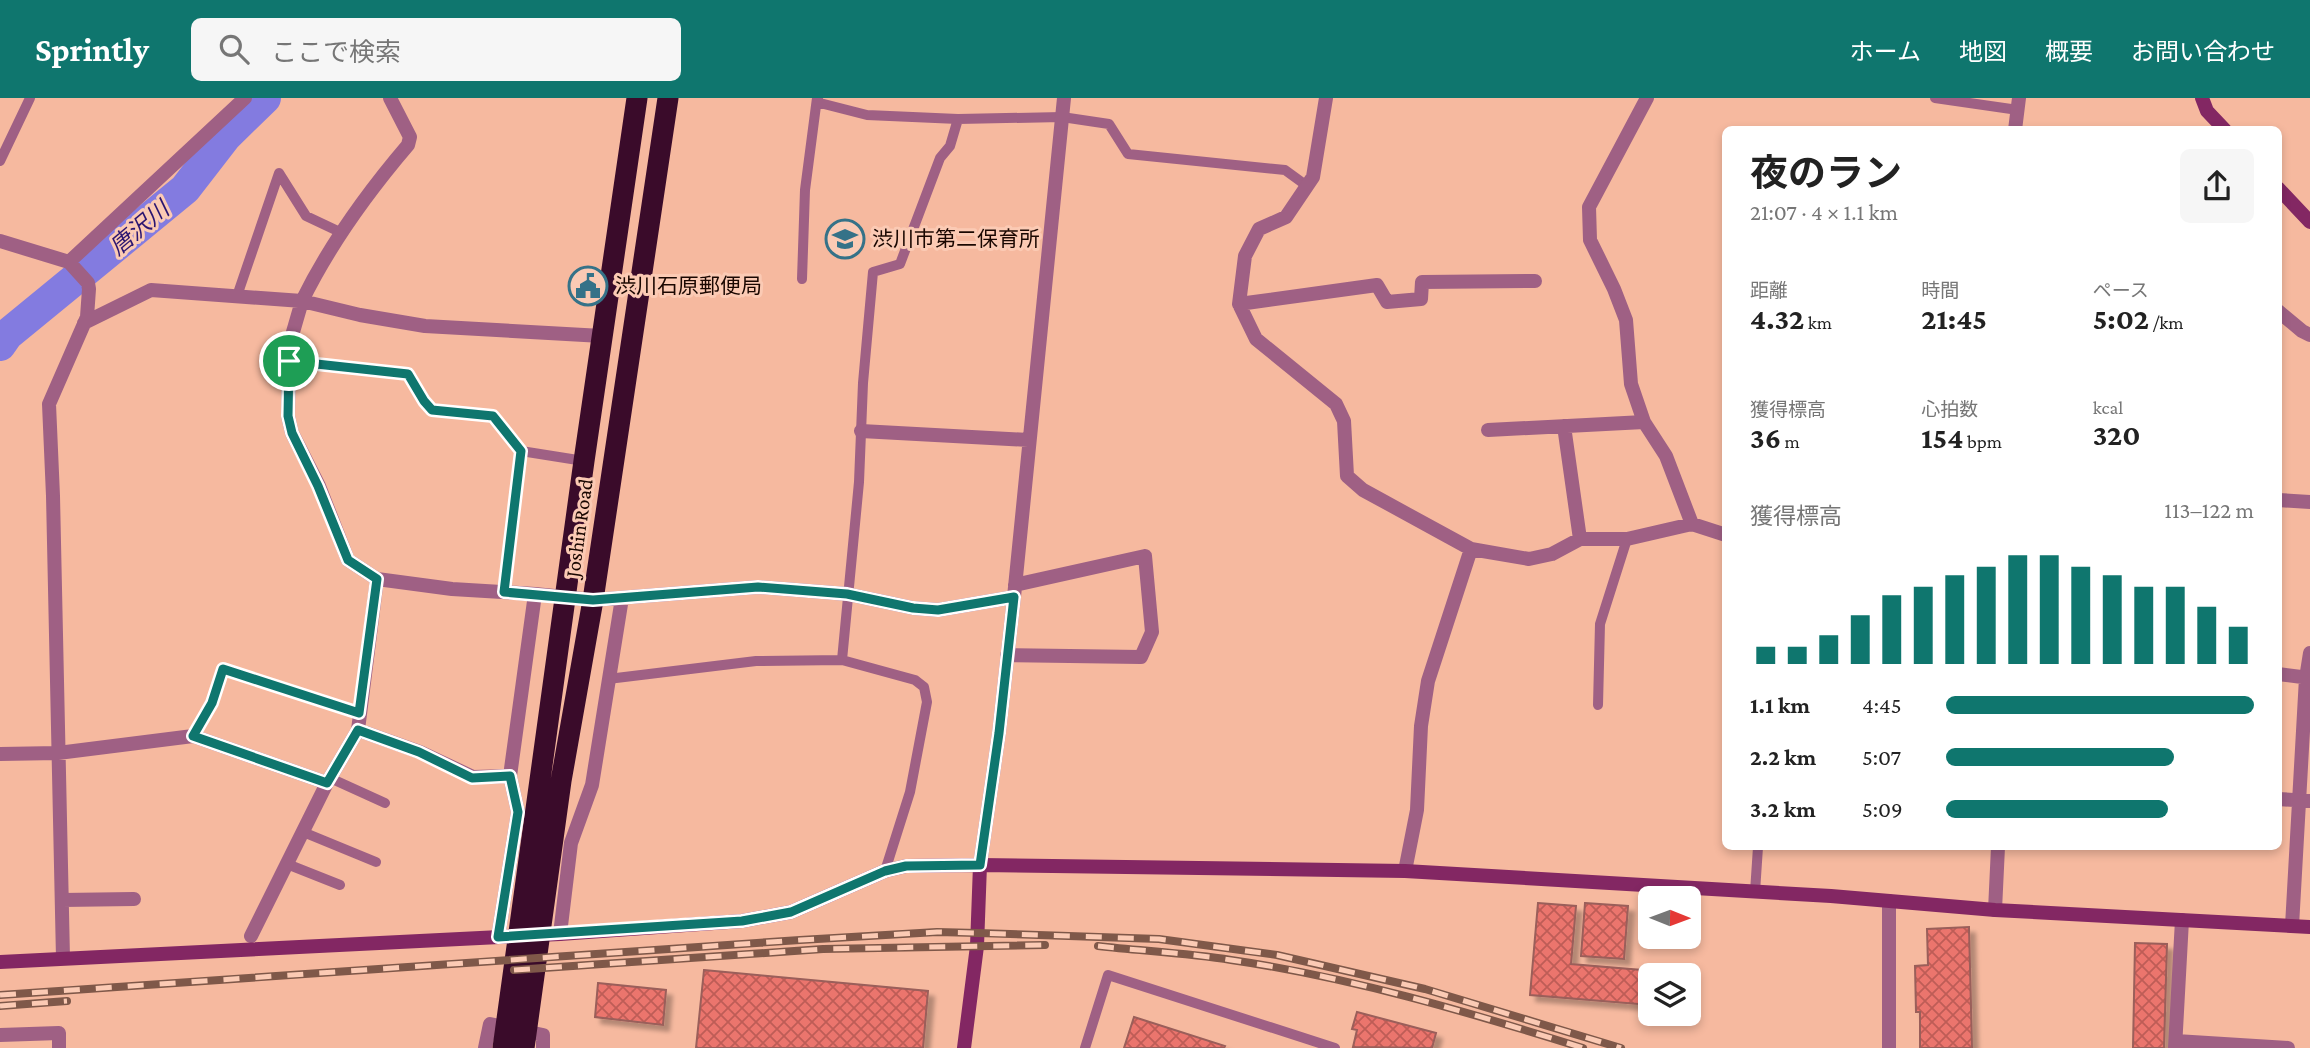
<!DOCTYPE html>
<html lang="ja">
<meta charset="utf-8">
<style>
:root{--surface:#fff;--page:#f6f6f6;--text:#222;--muted:#767676;--accent:#0f766e}
body{margin:0;font-family:"Crimson Pro","Noto Sans JP",serif;background:var(--page);color:var(--text);height:100vh;display:flex;flex-direction:column;font-size:26px;white-space:nowrap}
*{box-sizing:border-box;margin:0}
p{font-size:23px;color:var(--muted)}
.icon{flex:none;width:38px;height:38px;fill:none;stroke:currentColor;stroke-width:2;stroke-linecap:round;stroke-linejoin:round}
.map{position:relative;flex:1;overflow:hidden}
.details{position:absolute;left:1722px;top:28px;width:560px;height:724px;display:flex;flex-direction:column;background:var(--surface);border-radius:10px;box-shadow:0 4px 10px #0003}
.details>*{flex:none}
.needle{width:46px;rotate:91deg}
.buttons{position:absolute;left:1638px;top:788px;display:grid;gap:14px}
.buttons a{display:grid;place-items:center;width:63px;height:63px;border-radius:10px;background:var(--surface);box-shadow:0 4px 10px #0003;font-size:35px}
.pin{position:absolute;display:grid;place-items:center;width:60px;height:60px;color:#fff;margin:-30px;border:4px solid #fff;border-radius:50%;box-shadow:0 2px 7px #0007}
.round{display:grid;place-items:center;flex:none;width:74px;height:74px;border-radius:10px;background:var(--page)}
.head{display:flex;align-items:center;justify-content:space-between;height:119px;padding:0 28px}
h1{font-size:38px;font-weight:700;line-height:52px}
.metrics{display:grid;grid-template-columns:repeat(3,1fr);gap:10px;height:119px;padding:7px 28px}
.metrics div{display:grid;align-content:center}
.metrics b{font-size:30px;font-weight:700}
.metrics small{font-size:19px;font-weight:400}
.metrics p{font-size:19px}
.chart{height:196px;padding:14px 28px}
.chart p{display:flex;justify-content:space-between}
.chart svg{width:100%;height:126px;margin-top:7px;stroke:var(--accent);stroke-width:6}
ul{padding:0 28px;list-style:none;font-size:23px}
li{display:grid;grid-template-columns:112px 84px 1fr;align-items:center;height:52px}
li i{height:18px;border-radius:9px;background:var(--accent)}
header{display:flex;align-items:center;gap:42px;box-sizing:border-box;height:98px;padding:0 35px;background:var(--accent);color:#fff}
header strong{font-size:33px}
nav{display:flex;gap:38px;margin-inline-start:auto;font-size:24px}
.search{width:490px;height:63px;background:var(--page);display:flex;align-items:center;gap:18px;box-sizing:border-box;padding:0 24px;border-radius:10px;color:var(--muted);font-size:26px}
.map>svg:first-child{display:block}
</style>
<header>
<strong>Sprintly</strong>
<div class="search"><svg class="icon" aria-label="search" viewBox="0 0 24 24"><circle cx="10" cy="10" r="6"/><path d="M15 15l6 6"/></svg>ここで検索</div>
<nav><a>ホーム</a><a>地図</a><a>概要</a><a>お問い合わせ</a></nav>
</header>
<div class="map">
<svg width="2310" height="950" viewBox="0 0 2310 950">
<defs>
<pattern id="building-cross-hatch" width="8" height="8" patternUnits="userSpaceOnUse" patternTransform="scale(1.75)"><rect width="8" height="8" fill="#eb746d"/><path d="M0 0l8 8M0 8l8-8" fill="none" stroke="#be5d57"/></pattern>
<filter id="shadow"><feDropShadow dx="6" dy="6" stdDeviation="2" flood-color="#0004"/></filter>
</defs>
<rect width="100%" height="100%" fill="#f6b99f"/>
<g fill="none" stroke-linecap="round" stroke-linejoin="round">
<!-- river -->
<path stroke="#837be0" stroke-width="32" d="M 0,247 L 7,237 L 185,91 L 226,38 L 265,0"/>
</g>
<!-- building -->
<path fill="url(#building-cross-hatch)" stroke="#9a5e5a" stroke-width="2" filter="url(#shadow)" d="M 1538,805 L 1576,808 L 1571,866 L 1654,873 L 1654,877 L 1650,877 L 1650,907 L 1530,897 Z
M 1585,805 L 1628,808 L 1624,861 L 1581,858 Z
M 1969,829 L 1972,950 L 1920,950 L 1920,914 L 1916,914 L 1915,868 L 1928,867 L 1927,831 Z
M 2135,845 L 2167,846 L 2164,950 L 2133,950 Z
M 704,872 L 928,893 L 923,950 L 696,950 Z
M 598,885 L 666,892 L 663,927 L 595,919 Z
M 1357,914 L 1436,935 L 1432,950 L 1353,949 L 1357,932 L 1352,931 Z
M 1134,919 L 1225,948 L 1224,950 L 1124,950 Z"/>
<g fill="none" stroke-linecap="round" stroke-linejoin="round">
<!-- lane -->
<path stroke="#9f6084" stroke-width="10" d="M 817,0 L 820,5 L 867,17 L 958,21
M 1935,0 L 2018,12
M 0,63 L 30,0
M 802,181 L 805,92 L 817,0
M 237,198 L 279,75 L 306,118 L 342,135
M 289,263 L 408,276 L 424,303 L 432,312 L 493,318 L 521,353
M 504,494 L 521,353 L 584,363
M 842,562 L 859,384 L 863,285 L 873,174 L 900,166 L 940,60 L 950,48 L 958,21 L 1062,19 L 1109,26 L 1128,56 L 1285,72 L 1307,88
M 608,581 L 756,563 L 842,562 L 915,582 L 924,589 L 927,604 L 910,694 L 885,773
M 1598,607 L 1600,526 L 1627,441
M 193,638 L 212,605 L 223,571 L 359,615
M 330,680 L 385,705
M 303,734 L 376,764
M 287,766 L 340,787
M 1755,794 L 1758,749
M 1085,950 L 1108,877 L 1335,950"/>
<!-- street -->
<path stroke="#9f6084" stroke-width="14" d="M 1326,0 L 1313,79 L 1286,119 L 1259,131 L 1245,158 L 1239,206 L 1256,241 L 1336,306 L 1344,323 L 1347,378 L 1363,392 L 1471,451 L 1529,461 L 1552,456 L 1580,441 L 1627,441 L 1692,426 L 1726,437
M 1647,0 L 1589,109 L 1590,142 L 1614,191 L 1626,222 L 1631,286 L 1644,324 L 1666,358 L 1692,426
M 2015,32 L 2019,0
M 0,143 L 69,164 L 88,185 L 89,191 L 87,219 L 49,306 L 53,398 L 63,860
M 69,164 L 245,0
M 1239,206 L 1377,187 L 1387,204 L 1421,201 L 1422,184 L 1535,183
M 2278,213 L 2302,233 L 2310,237
M 84,225 L 151,192 L 302,203 C 330,146 367,95 408,47 L 410,39 L 390,0
M 1564,328 L 1580,441
M 1488,332 L 1644,324
M 861,333 L 1028,342
M 2278,402 L 2310,404
M 535,496 L 452,491 L 377,481 L 348,462 L 319,388 L 292,335 L 288,318 L 289,263 L 293,234 L 302,203 L 360,217 L 425,228 L 602,238
M 1007,557 L 1141,559 L 1152,534 L 1145,458 L 1015,487
M 2278,576 L 2310,580
M 358,632 L 377,481
M 0,656 L 58,655 L 193,638 L 327,685 L 358,632 L 420,654 L 473,679 L 510,678
M 2278,701 L 2310,703
M 980,767 L 999,635 L 1014,499 L 1064,0
M 1405,773 L 1417,712 L 1421,628 L 1428,583 L 1471,451
M 62,802 L 134,801
M 1995,812 L 1998,749
M 2292,828 L 2306,580 L 2310,555
M 560,836 L 571,745 L 592,687 L 622,500
M 251,838 L 327,685
M 498,839 L 518,714 L 510,678 L 535,496 L 593,502 L 758,489 L 847,496 L 913,510 L 938,512 L 1014,499
M 0,937 L 59,935 L 59,950
M 2176,943 L 2288,950
M 485,950 L 490,926 L 543,937 L 543,950
M 1889,950 L 1889,803
M 2175,950 L 2182,822"/>
<!-- secondary -->
<path stroke="#832763" stroke-width="14" d="M 2202,0 L 2207,13 L 2225,32
M 2278,90 L 2310,124
M 0,864 L 560,836 L 742,823 L 791,814 L 885,773 L 906,768 L 980,767
M 964,950 L 977,848 L 980,767 L 1405,773 L 1831,798 L 1995,812 L 2310,829"/>
<!-- highway -->
<path stroke="#3a0b2a" stroke-width="21" d="M 503,950 L 584,363 L 637,0
M 524,950 L 561,683 L 593,502 L 668,0"/>
<defs>
<path id="rail" d="M 1098,848 C 1142,853 1187,855 1231,862 C 1350,879 1468,914 1583,950
M 514,872 L 823,851 L 1045,847
M 0,897 L 800,842 L 937,834 L 978,835 L 1159,841 L 1277,857 L 1425,891 L 1621,950
M 0,908 L 67,903"/>
</defs>
<!-- rail casing -->
<use href="#rail" stroke="#7f5849" stroke-width="8"/>
<!-- rail -->
<use href="#rail" stroke="#fbcab4" stroke-width="5" stroke-dasharray="16" stroke-linecap="butt"/>
</g>
<g fill="none" stroke-linecap="round" stroke-linejoin="round">
<defs>
<path id="route" d="M 289,263 L 408,276 L 424,303 L 432,312 L 493,318 L 521,353 L 504,494 L 593,502 L 758,489 L 847,496 L 913,510 L 938,512 L 1014,499 L 999,635 L 980,767 L 906,768 L 885,773 L 791,814 L 742,823 L 498,839 L 518,714 L 510,678 L 472,680 L 419,654 L 358,632 L 327,685 L 193,638 L 212,605 L 223,571 L 359,615 L 377,481 L 348,462 L 318,388 L 292,335 L 288,318 Z"/>
</defs>
<!-- route casing -->
<use href="#route" stroke="#fff" stroke-width="14"/>
<!-- route -->
<use href="#route" stroke="#0f766e" stroke-width="9"/>
</g>
<!-- icons -->
<defs>
<symbol id="school-ring" viewBox="-11 -11 22 22"><circle r="9.5" fill="#fbcab4" stroke="#357288" stroke-width="1.5"/><path d="M0-5L7-2L0 1L-7-2ZM-4 1L0 2.5L4 1V4Q0 6-4 4Z" fill="#357288"/></symbol>
<symbol id="civic-ring" viewBox="-11 -11 22 22"><circle r="9.5" fill="#fbcab4" stroke="#357288" stroke-width="1.5"/><path d="M-.6-6.5H3V-4.5H.6V-3L4-1V1h2V6H-6V1h2V-1L-.6-3ZM-1.2 2.5V6h2.4V2.5Z" fill="#357288"/></symbol>
</defs>
<g fill-rule="evenodd">
<use href="#school-ring" x="823" y="119" width="44" height="44"/>
<use href="#civic-ring" x="566" y="166" width="44" height="44"/>
</g>
<g text-anchor="middle" stroke-width="6" stroke-linejoin="round" paint-order="stroke">
<!-- poi labels -->
<g font-size="21" fill="#1a0701" stroke="#fbcab4" text-anchor="start">
<text x="872" y="148">渋川市第二保育所</text>
<text x="615" y="195">渋川石原郵便局</text>
</g>
<!-- street labels -->
<g font-size="21" fill="#1a0701" stroke="#fbcab4">
<text transform="translate(579 430) rotate(-82)" y="7">Joshin Road</text>
</g>
<!-- water labels -->
<g font-size="23" font-style="italic" fill="#2b1570" stroke="#fbcab4">
<text transform="translate(139 130) rotate(-40)" y="8">唐沢川</text>
</g>
</g>
</svg>
<div class="buttons">
<a><svg class="needle" viewBox="-14 -14 28 28"><path d="M0-13l5 13h-10z" fill="#e53935"/><path d="M0 13l5-13h-10z" fill="#767676"/></svg></a>
<a><svg class="icon" aria-label="layers" viewBox="0 0 24 24"><path d="M12 4l9 5-9 5-9-5zM3 14l9 5 9-5"/></svg></a>
</div>
<div class="pin" style="left:289px;top:263px;background:#1e9e55"><svg class="icon" aria-label="arrive" viewBox="0 0 24 24"><path d="M6 21V4h12l-3 4 3 4H6"/></svg></div>
<section class="details">
<div class="head"><div><h1>夜のラン</h1><p>21:07 · 4 × 1.1 km</p></div><a class="round"><svg class="icon" aria-label="share" viewBox="0 0 24 24"><path d="M12 15V3M7 8l5-5 5 5M5 13v7h14v-7"/></svg></a></div>
<div class="metrics">
<div><p>距離</p><b>4.32<small> km</small></b></div>
<div><p>時間</p><b>21:45</b></div>
<div><p>ペース</p><b>5:02<small> /km</small></b></div>
</div>
<div class="metrics">
<div><p>獲得標高</p><b>36<small> m</small></b></div>
<div><p>心拍数</p><b>154<small> bpm</small></b></div>
<div><p>kcal</p><b>320</b></div>
</div>
<div class="chart"><p><span>獲得標高</span>113–122 m</p>
<svg viewBox="0 0 160 44" preserveAspectRatio="none"><path d="M5 44V38M15 44V38M25 44V34M35 44V27M45 44V20M55 44V17M65 44V13M75 44V10M85 44V6M95 44V6M105 44V10M115 44V13M125 44V17M135 44V17M145 44V24M155 44V31"/></svg>
</div>
<ul>
<li><b>1.1 km</b>4:45<i style="width:100%"></i></li>
<li><b>2.2 km</b>5:07<i style="width:74%"></i></li>
<li><b>3.2 km</b>5:09<i style="width:72%"></i></li>
</ul>
</section>
</div>
